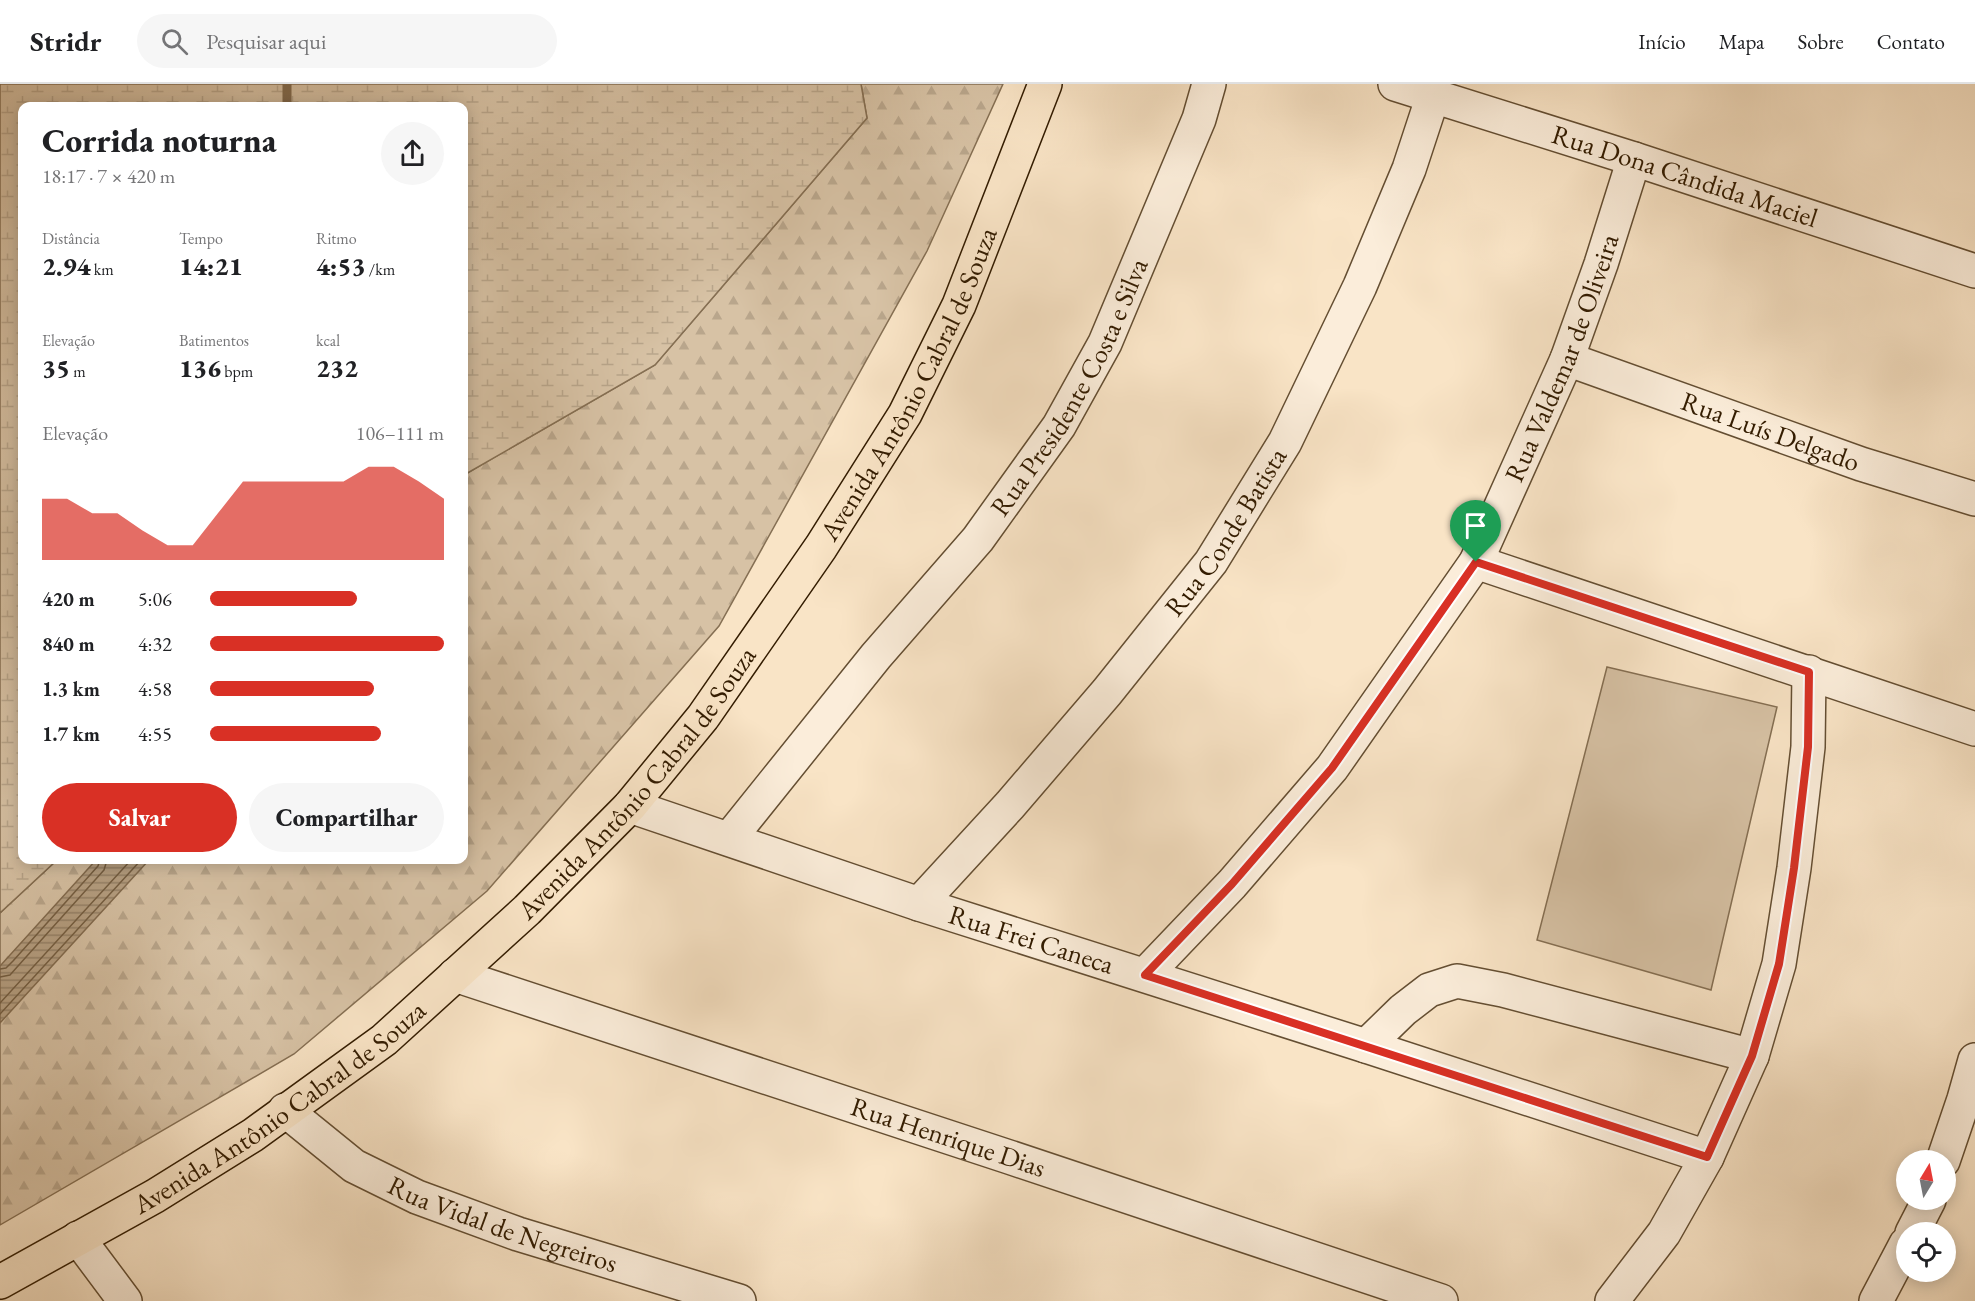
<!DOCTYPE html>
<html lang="pt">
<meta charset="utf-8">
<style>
:root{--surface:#fff;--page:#f6f6f6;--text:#202124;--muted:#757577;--line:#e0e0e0;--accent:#d93025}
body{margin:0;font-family:"EB Garamond",serif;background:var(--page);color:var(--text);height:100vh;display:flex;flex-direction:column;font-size:22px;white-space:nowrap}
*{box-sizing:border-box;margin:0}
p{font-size:20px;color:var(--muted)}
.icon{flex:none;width:33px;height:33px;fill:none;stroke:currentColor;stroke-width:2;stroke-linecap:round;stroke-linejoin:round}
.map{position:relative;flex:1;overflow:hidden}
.drawer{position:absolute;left:18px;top:18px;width:450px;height:762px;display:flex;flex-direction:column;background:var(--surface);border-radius:12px;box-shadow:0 3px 15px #0003}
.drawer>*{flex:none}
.needle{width:39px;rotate:10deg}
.controls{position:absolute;left:1896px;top:1066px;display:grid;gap:12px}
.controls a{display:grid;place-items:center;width:60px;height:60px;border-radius:50%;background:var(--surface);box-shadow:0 3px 15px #0003;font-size:30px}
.pin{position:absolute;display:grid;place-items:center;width:51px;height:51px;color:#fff;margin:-62px -26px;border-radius:50% 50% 50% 0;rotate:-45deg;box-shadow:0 0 6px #0007}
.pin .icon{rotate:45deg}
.round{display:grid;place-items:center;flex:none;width:63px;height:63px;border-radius:32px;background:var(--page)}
.headline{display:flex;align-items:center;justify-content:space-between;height:102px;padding:0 24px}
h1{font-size:33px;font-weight:800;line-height:45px}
.metrics{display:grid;grid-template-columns:repeat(3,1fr);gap:9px;height:102px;padding:6px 24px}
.metrics div{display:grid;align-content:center}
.metrics b{font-size:26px;font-weight:800}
.metrics small{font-size:16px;font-weight:400}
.metrics p{font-size:16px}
.chart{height:168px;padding:12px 24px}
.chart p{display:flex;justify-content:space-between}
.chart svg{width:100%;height:108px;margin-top:6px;fill:var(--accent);opacity:.7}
.cta{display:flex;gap:12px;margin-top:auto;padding:12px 24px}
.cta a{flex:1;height:69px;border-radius:36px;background:var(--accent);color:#fff;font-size:24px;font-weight:800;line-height:69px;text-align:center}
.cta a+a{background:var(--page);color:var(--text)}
ul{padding:0 24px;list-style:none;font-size:20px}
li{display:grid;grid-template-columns:96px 72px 1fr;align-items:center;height:45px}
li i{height:15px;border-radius:8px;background:var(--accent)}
header{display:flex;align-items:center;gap:36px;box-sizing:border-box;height:84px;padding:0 30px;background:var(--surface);border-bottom:2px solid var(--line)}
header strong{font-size:28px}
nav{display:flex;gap:33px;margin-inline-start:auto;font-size:21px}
.search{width:420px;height:54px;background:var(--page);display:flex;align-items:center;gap:15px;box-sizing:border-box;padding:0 21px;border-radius:33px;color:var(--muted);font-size:22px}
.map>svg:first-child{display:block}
</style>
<header>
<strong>Stridr</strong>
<div class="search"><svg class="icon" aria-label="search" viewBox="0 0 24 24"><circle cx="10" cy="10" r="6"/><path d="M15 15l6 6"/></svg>Pesquisar aqui</div>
<nav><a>Início</a><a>Mapa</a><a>Sobre</a><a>Contato</a></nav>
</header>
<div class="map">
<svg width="1975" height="1217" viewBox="0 0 1975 1217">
<defs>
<pattern id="forest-firs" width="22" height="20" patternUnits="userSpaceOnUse" patternTransform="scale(1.5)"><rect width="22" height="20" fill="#d7c2a5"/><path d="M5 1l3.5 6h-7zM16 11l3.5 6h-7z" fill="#b9a68c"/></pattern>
<pattern id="wetland-marsh" width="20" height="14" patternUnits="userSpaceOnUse" patternTransform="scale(1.5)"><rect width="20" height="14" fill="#d7c2a5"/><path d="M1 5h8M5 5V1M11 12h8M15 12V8" fill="none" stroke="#b9a68c"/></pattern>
<pattern id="water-rules" width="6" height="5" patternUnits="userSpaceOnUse" patternTransform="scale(1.5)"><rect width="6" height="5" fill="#b6a083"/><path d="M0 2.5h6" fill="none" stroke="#958269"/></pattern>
</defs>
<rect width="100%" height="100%" fill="#f9e4c6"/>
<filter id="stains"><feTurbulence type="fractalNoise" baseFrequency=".00333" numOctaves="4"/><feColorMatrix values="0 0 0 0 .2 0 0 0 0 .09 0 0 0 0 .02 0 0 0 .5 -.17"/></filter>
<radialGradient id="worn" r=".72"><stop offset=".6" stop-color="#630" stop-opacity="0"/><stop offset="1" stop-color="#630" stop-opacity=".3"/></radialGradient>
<!-- forest -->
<path fill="url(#forest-firs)" stroke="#856f53" stroke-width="1.5" d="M 861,0 L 1003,0 L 927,167 L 719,542 L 487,807 L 294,970 L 0,1141 L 0,829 L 57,776 L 464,776 L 464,391 L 655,281 L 867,34 Z"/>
<!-- wetland -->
<path fill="url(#wetland-marsh)" stroke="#856f53" stroke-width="1.5" d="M 0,0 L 861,0 L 867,34 L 655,281 L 464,391 L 464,22 L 22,22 L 22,776 L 57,776 L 0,829 Z"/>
<!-- pitch -->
<path fill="#d7c2a5" stroke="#856f53" stroke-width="1.5" d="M 1607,583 L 1777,623 L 1711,906 L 1537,856 Z"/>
<!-- water -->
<path fill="url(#water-rules)" stroke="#826b4f" stroke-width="1.5" d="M 96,776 L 149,776 L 0,939 L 0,882 Z"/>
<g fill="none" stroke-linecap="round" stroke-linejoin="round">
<!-- shore -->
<path stroke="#745e42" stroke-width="1.5" d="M 0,885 L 6,884 L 13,877 L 98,782 L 100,776
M 0,893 L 10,891 L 18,882 L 104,786 L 107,776
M 0,919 L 131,776
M 0,930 L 141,776"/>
<!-- stream -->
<path stroke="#826b4f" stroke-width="9" d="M 287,0 L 287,22"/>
<defs>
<g id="minor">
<path id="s1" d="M 1395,0 L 1634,75 L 1975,187"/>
<path id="s2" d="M 1567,275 L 1861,380 L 1975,415"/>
<path d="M 1476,478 L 1975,645"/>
<path id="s3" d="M 630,722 L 919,820 L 1366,962 L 1707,1073"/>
<path id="s4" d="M 729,755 L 876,572 L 978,455 L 1059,342 L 1105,259 L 1199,35 L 1209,0"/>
<path id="s5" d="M 919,820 L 1010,721 L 1107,608 L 1211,478 L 1285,358 L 1360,202 L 1409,85 L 1433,12"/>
<path id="s6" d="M 455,891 L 1009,1073 L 1441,1217"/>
<path id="s7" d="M 1145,891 L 1232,800 L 1332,684 L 1476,478 L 1567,275 L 1601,180 L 1634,75"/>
<path d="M 1366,962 L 1403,926 L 1429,906 L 1457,897 L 1503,906 L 1752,972"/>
<path id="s8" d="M 285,1026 L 354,1082 L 417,1113 L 518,1150 L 739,1217"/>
<path d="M 1943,1077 L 1964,1015 L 1975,976"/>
<path d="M 1912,1149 L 1929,1116"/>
<path d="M 78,1154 L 125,1217"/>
<path d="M 1612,1217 L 1664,1149 L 1707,1073 L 1752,972 L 1779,880 L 1794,784 L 1808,663 L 1809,588"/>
<path d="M 1876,1217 L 1906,1160"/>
</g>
<g id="major">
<path id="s9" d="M 0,1198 L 155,1112 L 253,1051 L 384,956 L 527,826 L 630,722 L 703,633 L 821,463 L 905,330 L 959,221 L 1045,0"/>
</g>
</defs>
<!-- minor casing -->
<use href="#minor" stroke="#644e32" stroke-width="36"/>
<!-- major casing -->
<use href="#major" stroke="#331c01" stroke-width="36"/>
<!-- minor -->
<use href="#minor" stroke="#fbedda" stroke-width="33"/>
<!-- major -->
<use href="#major" stroke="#f9e4c6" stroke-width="33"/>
</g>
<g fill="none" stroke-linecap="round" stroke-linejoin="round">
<defs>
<path id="route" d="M 1476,478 L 1809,588 L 1808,663 L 1794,784 L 1779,880 L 1752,972 L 1707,1073 L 1145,891 L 1232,800 L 1332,684 Z"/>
</defs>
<!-- route casing -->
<use href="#route" stroke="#fff" stroke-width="12"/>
<!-- route -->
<use href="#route" stroke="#d93025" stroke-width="8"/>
</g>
<g text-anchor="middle" stroke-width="4.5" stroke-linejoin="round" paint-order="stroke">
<!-- street labels -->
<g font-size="27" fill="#331c01" stroke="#fbedda">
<text dy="9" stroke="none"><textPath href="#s1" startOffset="304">Rua Dona Cândida Maciel</textPath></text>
<text dy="9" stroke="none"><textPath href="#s7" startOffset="752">Rua Valdemar de Oliveira</textPath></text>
<text dy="9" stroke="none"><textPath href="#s9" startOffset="1302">Avenida Antônio Cabral de Souza</textPath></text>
<text dy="9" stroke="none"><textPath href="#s4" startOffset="568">Rua Presidente Costa e Silva</textPath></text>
<text dy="9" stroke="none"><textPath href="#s2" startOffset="216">Rua Luís Delgado</textPath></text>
<text dy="9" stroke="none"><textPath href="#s5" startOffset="483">Rua Conde Batista</textPath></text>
<text dy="9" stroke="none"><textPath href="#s9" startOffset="816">Avenida Antônio Cabral de Souza</textPath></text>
<text dy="9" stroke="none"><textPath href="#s3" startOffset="423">Rua Frei Caneca</textPath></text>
<text dy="9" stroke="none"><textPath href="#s9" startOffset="330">Avenida Antônio Cabral de Souza</textPath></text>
<text dy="9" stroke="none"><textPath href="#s6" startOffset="519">Rua Henrique Dias</textPath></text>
<text dy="9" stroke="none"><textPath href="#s8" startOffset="249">Rua Vidal de Negreiros</textPath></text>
</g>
</g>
<rect width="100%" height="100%" filter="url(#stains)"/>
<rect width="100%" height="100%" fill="url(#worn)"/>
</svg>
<div class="controls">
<a><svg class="needle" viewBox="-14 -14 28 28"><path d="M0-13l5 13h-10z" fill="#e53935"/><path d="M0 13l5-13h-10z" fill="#757577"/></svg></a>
<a><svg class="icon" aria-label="locate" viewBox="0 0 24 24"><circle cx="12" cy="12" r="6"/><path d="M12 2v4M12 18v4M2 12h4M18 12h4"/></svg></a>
</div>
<div class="pin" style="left:1476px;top:478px;background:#1e9e55"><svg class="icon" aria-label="arrive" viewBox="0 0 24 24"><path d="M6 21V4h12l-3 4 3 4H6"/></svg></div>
<section class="drawer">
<div class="headline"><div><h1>Corrida noturna</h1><p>18:17 · 7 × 420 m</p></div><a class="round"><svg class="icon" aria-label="share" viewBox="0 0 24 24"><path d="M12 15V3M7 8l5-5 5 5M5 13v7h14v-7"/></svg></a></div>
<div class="metrics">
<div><p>Distância</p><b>2.94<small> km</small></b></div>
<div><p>Tempo</p><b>14:21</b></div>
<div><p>Ritmo</p><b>4:53<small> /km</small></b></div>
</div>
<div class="metrics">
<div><p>Elevação</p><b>35<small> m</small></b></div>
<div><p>Batimentos</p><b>136<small> bpm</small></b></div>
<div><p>kcal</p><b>232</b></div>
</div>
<div class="chart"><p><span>Elevação</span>106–111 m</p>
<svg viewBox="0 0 160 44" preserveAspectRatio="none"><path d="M0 44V19L10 19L20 25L30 25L40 32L50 38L60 38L70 25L80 12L90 12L100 12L110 12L120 12L130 6L140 6L150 12L160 19V44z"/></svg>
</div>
<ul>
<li><b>420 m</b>5:06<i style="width:63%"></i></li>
<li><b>840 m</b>4:32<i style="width:100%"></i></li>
<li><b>1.3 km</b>4:58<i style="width:70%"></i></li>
<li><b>1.7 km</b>4:55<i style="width:73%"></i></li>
</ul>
<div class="cta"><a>Salvar</a><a>Compartilhar</a></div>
</section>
</div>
